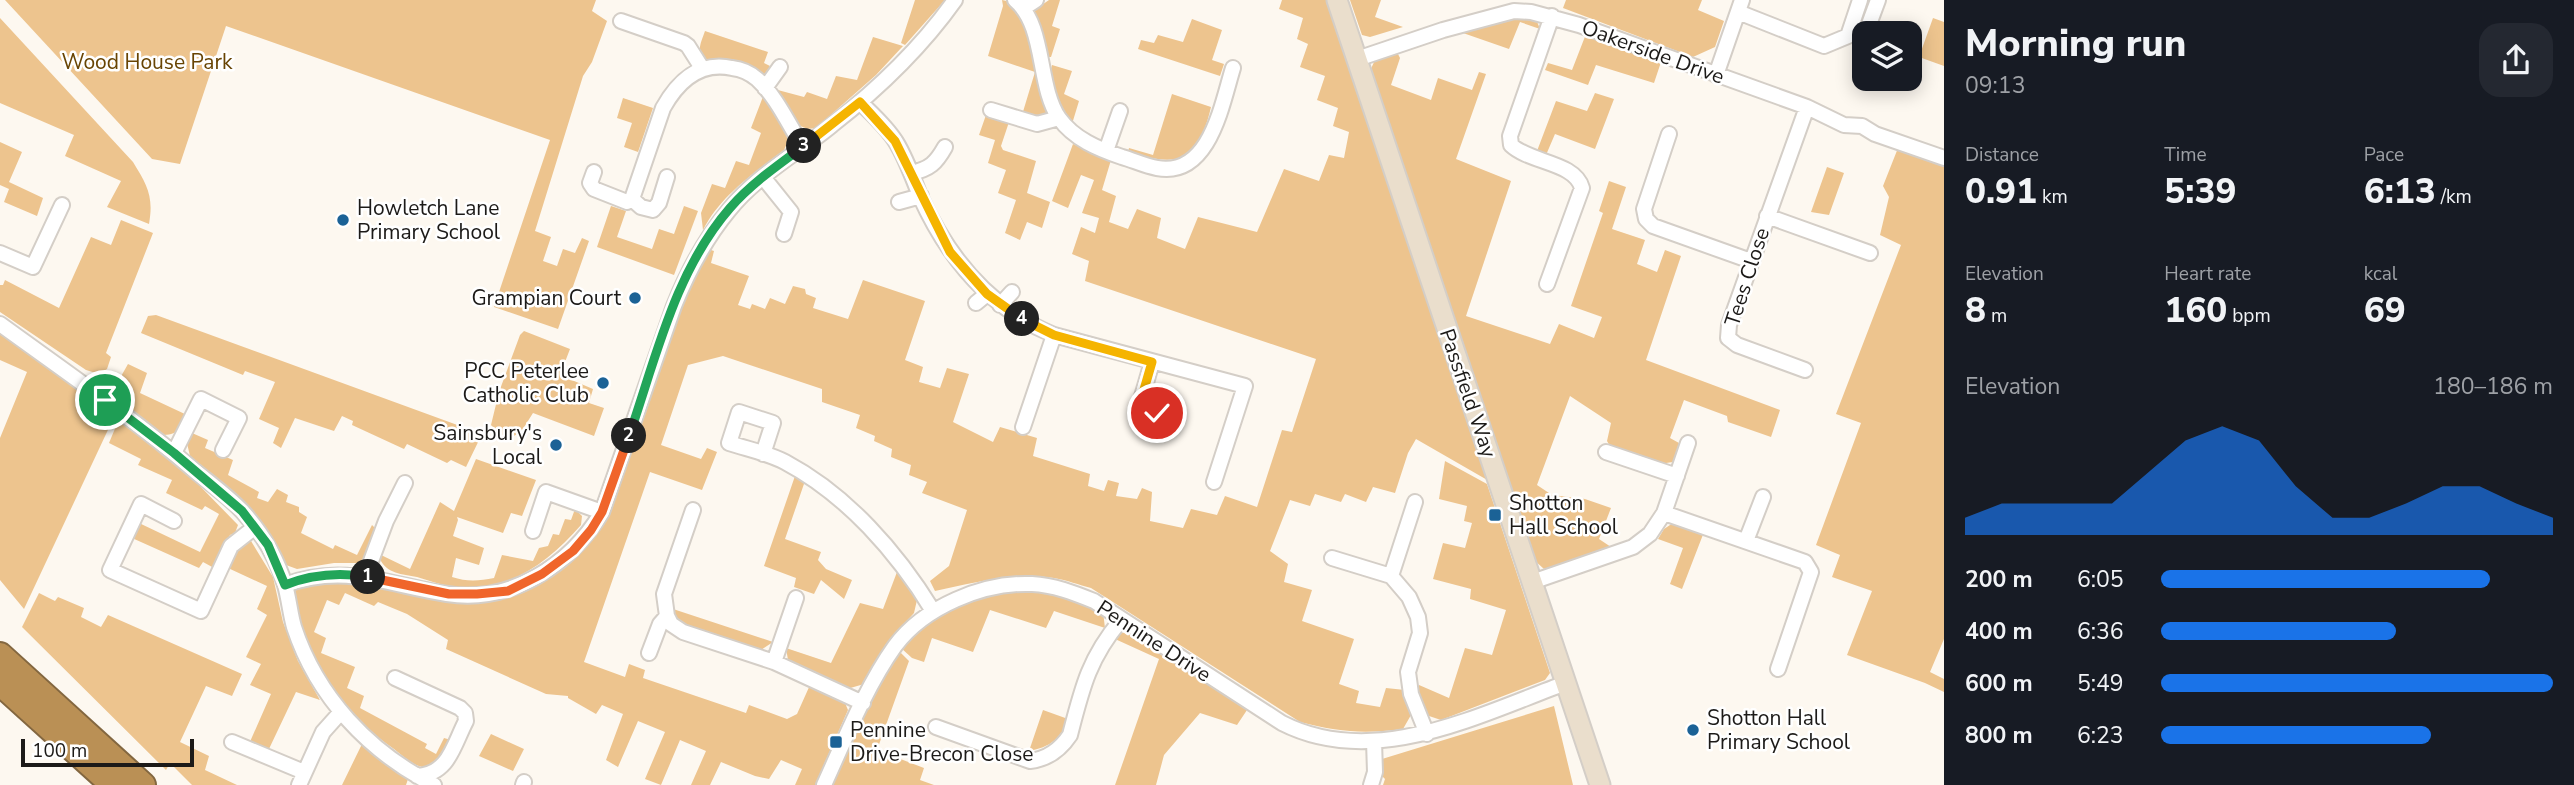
<!DOCTYPE html>
<meta charset="utf-8">
<style>
:root{--surface:#171b24;--page:#242831;--text:#f1f3f6;--muted:#9ea1a6;--accent:#1a73e8}
body{margin:0;font-family:"Nunito Sans",sans-serif;background:var(--page);color:var(--text);height:100vh;display:flex;flex-direction:column;font-size:26px;white-space:nowrap}
*{box-sizing:border-box;margin:0}
p{font-size:23px;color:var(--muted)}
.icon{flex:none;width:38px;height:38px;fill:none;stroke:currentColor;stroke-width:2;stroke-linecap:round;stroke-linejoin:round}
.map{position:relative;flex:1;overflow:hidden}
.sheet{display:flex;flex-direction:column;background:var(--surface);width:630px}
.sheet>*{flex:none}
.fabs{position:absolute;left:1852px;top:21px;display:grid;gap:14px}
.fabs a{display:grid;place-items:center;width:70px;height:70px;border-radius:14px;background:var(--surface);box-shadow:0 4px 18px #0003;font-size:35px}
.scale{position:absolute;left:21px;bottom:18px;width:173px;box-sizing:border-box;padding-left:7px;border:4px solid #1c1a18;border-top:0;font-size:19px;line-height:24px;white-space:nowrap;color:#1c1a18;-webkit-text-stroke:5px #fff;paint-order:stroke}
.pin{position:absolute;display:grid;place-items:center;width:60px;height:60px;color:#fff;margin:-30px;border:4px solid #fff;border-radius:50%;box-shadow:0 2px 7px #0007}
.km{position:absolute;width:35px;height:35px;margin:-18px;border-radius:50%;background:#222;color:#fff;font-size:19px;line-height:35px;text-align:center}
.round{display:grid;place-items:center;flex:none;width:74px;height:74px;border-radius:21px;background:var(--page)}
.headline{display:flex;align-items:center;justify-content:space-between;height:119px;padding:0 21px}
h1{font-size:38px;font-weight:800;line-height:52px}
.stats{display:grid;grid-template-columns:repeat(3,1fr);gap:10px;height:119px;padding:7px 21px}
.stats div{display:grid;align-content:center}
.stats b{font-size:35px;font-weight:800}
.stats small{font-size:19px;font-weight:400}
.stats p{font-size:19px}
.chart{height:196px;padding:14px 21px}
.chart p{display:flex;justify-content:space-between}
.chart svg{width:100%;height:126px;margin-top:7px;fill:var(--accent);opacity:.7}
ul{padding:0 21px;list-style:none;font-size:23px}
li{display:grid;grid-template-columns:112px 84px 1fr;align-items:center;height:52px}
li i{height:18px;border-radius:9px;background:var(--accent)}
main{display:flex;flex:1;min-height:0}
.map>svg:first-child{display:block}
</style>
<main>
<div class="map">
<svg width="1944" height="785" viewBox="0 0 1944 785">
<rect width="100%" height="100%" fill="#fdf8f0"/>
<!-- green -->
<path fill="#edc48e" d="M 5,0 L 596,0 L 592,11 L 607,21 L 592,62 L 583,76 L 535,231 L 551,237 L 543,261 L 557,266 L 563,249 L 575,253 L 582,238 L 589,241 L 558,329 L 494,307 L 550,140 L 226,26 L 180,164 L 152,159 Z
M 915,0 L 945,0 L 905,45 L 901,43 Z
M 1002,0 C 1031,3 1043,89 1049,113 C 1039,118 1033,118 1022,115 L 1035,72 L 988,56 L 1003,6 Z
M 1049,0 L 1060,0 L 1052,26 L 1060,29 L 1051,57 L 1048,57 L 1034,13 L 1036,9 Z
M 1282,0 L 1329,0 L 1489,481 L 1416,439 L 1408,453 L 1395,493 L 1373,487 L 1366,502 L 1345,494 L 1341,502 L 1315,494 L 1310,506 L 1290,500 L 1270,551 L 1288,564 L 1284,582 L 1312,590 L 1302,621 L 1354,639 L 1339,684 L 1359,691 L 1356,703 L 1380,707 L 1386,688 L 1405,690 L 1411,715 L 1403,729 C 1363,734 1339,732 1300,722 L 1091,588 C 1079,585 1067,580 1054,578 C 1015,571 974,583 935,591 L 930,581 L 949,566 L 967,510 L 922,493 L 927,482 L 909,475 L 911,465 L 891,457 L 892,449 L 874,441 L 875,436 L 856,428 L 860,415 L 822,402 L 822,389 L 723,356 L 688,365 L 661,445 L 701,459 L 707,448 L 717,452 L 702,490 L 650,472 L 584,662 L 625,677 L 629,664 L 645,670 L 643,678 L 746,713 L 749,705 L 787,719 L 797,714 L 810,685 L 845,703 L 848,710 L 815,785 L 795,785 L 802,769 L 781,760 L 769,779 L 755,776 L 721,762 L 710,785 L 691,785 L 706,751 L 680,740 L 661,785 L 645,779 L 665,732 L 638,721 L 618,767 L 606,760 L 623,714 L 602,705 L 596,714 L 568,698 L 568,696 L 546,694 L 446,649 L 448,640 L 407,614 L 378,602 L 374,606 L 345,593 L 339,605 L 327,600 L 314,632 L 326,638 L 321,653 L 355,667 L 347,688 L 364,696 L 360,708 L 427,744 L 425,748 L 436,754 L 444,738 L 451,740 L 437,767 C 418,771 408,760 394,749 C 351,719 315,676 300,625 C 296,613 295,600 293,588 L 317,580 L 351,581 L 472,602 L 575,556 L 602,526 L 614,499 L 679,307 L 708,249 L 714,251 L 711,263 L 749,276 L 738,305 L 750,309 L 752,304 L 765,309 L 770,298 L 785,304 L 793,286 L 805,289 L 806,294 L 816,298 L 813,308 L 848,319 L 863,280 L 925,301 L 905,360 L 923,367 L 919,382 L 940,388 L 947,368 L 969,374 L 953,422 L 993,442 L 1000,427 L 1037,438 L 1033,456 L 1090,474 L 1088,486 L 1104,491 L 1108,480 L 1119,483 L 1116,496 L 1137,499 L 1142,488 L 1152,492 L 1150,521 L 1183,528 L 1191,509 L 1217,515 L 1225,496 L 1257,507 L 1282,430 L 1292,432 L 1316,359 L 1085,281 L 1089,261 L 1072,254 L 1081,227 L 1095,233 L 1099,218 L 1082,213 L 1094,180 L 1081,175 L 1068,208 L 1052,201 L 1073,144 L 1111,160 L 1102,190 L 1116,196 L 1109,222 L 1128,229 L 1137,209 L 1161,218 L 1157,238 L 1185,249 L 1198,217 L 1257,232 L 1284,169 L 1319,181 L 1329,155 L 1344,158 L 1349,132 L 1333,126 L 1338,108 L 1317,100 L 1325,76 L 1300,67 L 1308,44 L 1297,39 L 1303,18 L 1279,9 Z
M 1350,0 L 1381,0 L 1375,17 L 1403,27 L 1370,37 L 1362,35 Z
M 1566,0 L 1702,0 L 1698,10 L 1724,21 L 1715,47 L 1693,57 L 1563,8 Z
M 1512,16 L 1536,19 L 1540,29 L 1520,22 L 1509,49 L 1463,33 L 1464,30 Z
M 0,18 L 133,162 C 147,185 154,196 149,224 L 107,207 L 121,181 L 65,156 L 74,135 L 0,103 Z
M 1933,18 L 1944,22 L 1944,66 L 1919,57 Z
M 1192,19 L 1222,30 L 1212,60 L 1224,64 L 1220,76 L 1138,49 L 1141,40 L 1154,43 L 1158,35 L 1183,42 Z
M 705,31 L 768,52 L 764,63 L 770,66 L 765,75 C 746,64 727,58 705,60 C 696,50 701,43 705,31 Z
M 1586,34 L 1661,62 L 1654,83 L 1596,65 L 1588,85 L 1545,70 L 1548,63 L 1572,70 Z
M 873,37 L 903,46 L 876,75 L 816,128 L 808,129 L 795,124 L 774,89 L 804,97 L 807,92 L 827,99 L 836,76 L 857,80 Z
M 1397,52 L 1400,58 L 1391,85 L 1431,100 L 1438,78 L 1472,90 L 1479,72 L 1486,74 L 1456,159 L 1511,181 L 1466,316 L 1550,344 L 1559,324 L 1594,338 L 1602,317 L 1571,306 L 1603,213 L 1599,211 L 1609,181 L 1626,187 L 1612,229 L 1645,240 L 1637,264 L 1657,272 L 1665,250 L 1681,256 L 1646,360 L 1780,410 L 1771,437 L 1728,422 L 1727,416 L 1684,400 L 1670,438 L 1679,443 L 1673,462 L 1659,464 L 1611,448 L 1607,441 L 1611,423 L 1570,396 L 1537,485 L 1552,495 L 1585,499 L 1611,508 L 1599,539 L 1611,547 L 1544,569 L 1533,559 L 1369,73 L 1375,60 Z
M 1052,65 L 1072,71 L 1064,94 L 1079,101 L 1072,124 C 1060,110 1046,84 1052,65 Z
M 1595,93 L 1614,99 L 1595,149 L 1555,134 L 1546,155 L 1537,151 L 1556,101 L 1587,111 Z
M 764,94 C 774,111 795,131 784,150 C 754,173 720,196 703,230 L 701,213 L 712,184 L 725,188 L 736,161 L 749,165 L 761,133 L 751,128 Z
M 1172,94 L 1211,107 C 1198,162 1180,168 1128,152 L 1129,148 L 1153,155 Z
M 623,98 L 653,108 L 638,152 L 624,147 L 632,123 L 617,118 Z
M 986,115 L 1009,122 L 1001,146 L 1003,150 L 1036,161 L 1027,193 L 1050,202 L 1042,228 L 1027,222 L 1020,240 L 1005,233 L 1016,200 L 998,193 L 1006,170 L 988,163 L 995,140 L 979,135 Z
M 0,142 L 22,152 L 9,182 L 43,198 L 37,216 L 4,202 L 9,189 L 0,185 Z
M 1898,148 L 1944,166 L 1944,639 L 1930,672 L 1944,679 L 1944,692 L 1925,683 L 1847,655 L 1872,591 L 1832,577 L 1840,555 L 1816,545 L 1861,423 L 1836,414 L 1901,245 L 1880,235 L 1889,197 L 1883,186 Z
M 1827,167 L 1844,173 L 1829,215 L 1811,212 Z
M 611,206 L 626,211 L 617,237 L 652,249 L 659,229 L 674,234 L 684,206 L 698,211 L 674,275 L 597,247 Z
M 121,220 L 153,233 L 106,353 L 111,357 L 107,369 L 99,374 L 86,370 L 0,312 L 0,285 L 3,285 L 5,280 L 59,308 L 91,237 L 111,245 Z
M 156,315 L 482,434 L 466,467 L 451,460 L 447,463 L 407,444 L 404,449 L 352,425 L 353,421 L 342,416 L 334,431 L 295,418 L 281,448 L 273,443 L 279,428 L 259,419 L 275,382 L 245,371 L 243,375 L 141,333 L 148,316 Z
M 524,331 L 570,349 L 560,375 L 593,389 L 589,403 L 604,408 L 594,436 L 533,413 L 521,432 L 510,438 L 498,433 L 491,425 L 499,392 L 520,335 Z
M 0,333 L 114,417 L 24,609 L 0,580 L 0,438 L 27,372 L 0,360 Z
M 128,364 L 147,373 L 140,393 L 187,415 C 182,428 179,434 164,435 L 117,399 L 115,387 Z
M 119,419 L 198,484 L 238,525 L 235,533 L 230,535 L 214,568 L 203,562 L 199,568 L 132,538 L 139,523 L 200,552 L 219,514 L 205,506 L 202,510 L 166,493 L 172,480 L 138,465 L 141,459 L 109,443 Z
M 192,433 L 208,440 L 205,448 L 233,460 L 228,475 L 259,492 L 257,498 L 268,502 L 277,489 L 288,495 L 286,502 L 299,507 L 299,512 L 307,517 L 301,533 L 333,549 L 335,545 L 357,555 L 372,525 L 376,529 L 361,563 L 334,563 L 297,569 L 286,565 L 260,521 L 190,456 L 186,439 Z
M 476,459 L 536,480 L 522,516 L 511,513 L 503,533 L 457,517 L 458,520 L 453,536 L 484,548 L 479,565 L 456,558 L 452,577 C 467,582 479,581 494,578 L 502,555 L 533,561 L 539,548 L 548,546 L 553,534 L 559,535 L 565,519 L 571,520 L 575,509 L 582,516 L 581,525 C 547,564 504,596 449,586 C 438,584 428,580 417,577 C 402,574 387,574 380,559 L 381,555 L 410,569 L 440,502 L 454,511 Z
M 1445,461 L 1487,484 L 1550,673 L 1545,680 L 1441,720 L 1426,715 L 1418,699 L 1419,685 L 1449,698 L 1465,648 L 1492,655 L 1506,610 L 1470,599 L 1471,589 L 1433,579 L 1443,543 L 1465,548 L 1472,523 L 1464,521 L 1467,506 L 1439,499 Z
M 795,476 L 805,481 L 785,539 L 821,552 L 818,560 L 826,569 L 852,580 L 844,599 L 821,580 L 814,594 L 794,587 L 796,578 L 764,566 Z
M 1673,523 L 1704,532 L 1682,589 L 1670,584 L 1683,548 L 1658,539 L 1664,529 Z
M 251,541 L 273,577 L 283,622 L 298,661 L 320,700 L 296,692 L 268,751 L 249,744 L 271,694 L 250,685 L 261,664 L 246,657 L 267,615 L 257,609 L 267,586 L 228,568 L 235,551 Z
M 897,572 L 917,600 L 914,613 L 886,644 L 864,684 L 847,689 L 788,660 L 786,648 L 831,663 L 860,603 L 883,609 Z
M 1032,590 L 1065,593 L 1103,612 L 1105,628 L 1054,611 L 1046,628 L 990,610 L 973,652 L 932,638 L 924,662 L 912,658 L 901,648 C 923,623 950,603 983,594 C 998,590 1016,591 1032,590 Z
M 39,593 L 55,601 L 58,597 L 84,608 L 81,617 L 101,627 L 108,615 L 242,674 L 232,696 L 206,686 L 180,742 L 209,756 L 205,770 L 237,785 L 192,785 L 170,763 L 166,770 L 22,627 Z
M 670,608 L 773,642 L 761,650 L 682,625 L 674,618 Z
M 1130,631 L 1247,710 L 1237,725 L 1200,713 L 1164,755 L 1156,785 L 1115,785 L 1159,659 L 1115,639 L 1118,634 Z
M 898,650 L 909,661 L 877,750 L 924,768 L 920,780 L 934,785 L 833,785 L 880,679 Z
M 1554,706 L 1573,785 L 1383,785 L 1385,779 L 1369,763 Z
M 1043,710 L 1068,719 C 1061,739 1050,747 1029,751 Z
M 491,734 L 524,749 L 513,771 L 479,756 Z
M 362,744 L 408,779 L 406,785 L 342,785 Z"/>
<g fill="none" stroke-linecap="round" stroke-linejoin="round">
<defs>
<path id="street" d="M 1015,0 C 1046,26 1037,86 1059,118 C 1074,139 1098,149 1122,157 C 1133,160 1145,166 1157,168 C 1210,178 1222,103 1233,68
M 1024,8 L 1036,0
M 1738,12 L 1824,46 L 1848,36 L 1860,0
M 621,21 L 684,43 L 688,46 L 702,68
M 1868,27 L 1878,0
M 1357,59 L 1443,30 L 1514,11 L 1531,12 L 1579,25 L 1807,107 L 1844,125 L 1862,126 L 1875,134 L 1944,158
M 1716,75 L 1742,0
M 765,88 L 780,67
M 860,102 C 872,114 887,127 896,142 C 906,158 913,178 920,196 C 948,258 990,309 1054,335 L 1245,386 L 1214,482
M 991,110 L 1037,124 L 1059,118
M 1669,134 L 1644,209 L 1646,219 L 1653,226 L 1751,261
M 1106,151 L 1120,111
M 594,172 L 590,183 L 594,189 L 627,202 L 632,199 L 663,108 C 678,81 700,61 732,68 C 741,69 750,73 757,79 C 776,96 789,125 803,147
M 911,173 C 930,169 936,163 945,147
M 763,177 L 791,212 L 784,234
M 632,199 L 641,207 L 653,210 L 659,203 L 667,177
M 899,202 L 921,196
M 1767,216 L 1870,253
M 0,253 L 33,267 L 62,205
M 1547,284 L 1582,188 C 1575,162 1530,163 1511,145 L 1510,136 L 1552,16
M 976,303 L 987,294
M 1000,305 L 1012,292
M 0,324 C 66,372 133,418 195,471 C 211,484 229,497 243,512 C 262,533 277,559 285,585 C 289,599 290,613 294,627 C 317,697 369,752 434,785
M 1152,362 L 1141,400 C 1150,415 1161,406 1157,429
M 1805,370 L 1737,345 L 1728,338 L 1729,325 L 1807,107
M 1023,427 L 1054,335
M 1606,452 L 1677,476
M 174,453 L 201,399 L 239,418 L 223,450
M 763,454 L 773,423 L 739,412 L 729,443 C 747,449 768,453 785,462 C 847,495 897,552 933,611
M 1664,513 L 1805,562 L 1811,572 L 1778,669
M 174,521 L 141,504 L 110,570 L 201,611 L 231,546 L 255,527
M 533,531 L 546,492 L 602,512
M 1746,541 L 1763,497
M 1332,558 L 1391,576 L 1409,597 L 1418,617 L 1420,633 L 1408,672 L 1411,694 L 1427,734
M 1391,576 L 1415,502
M 365,577 L 386,521 L 405,483
M 1532,582 L 1633,547 L 1650,534 L 1664,513 L 1688,443
M 285,585 C 344,563 389,585 447,594 C 511,604 570,565 602,512 L 674,306 C 688,271 705,239 729,210 C 757,175 798,153 832,125 C 878,89 921,48 955,0
M 667,616 L 664,594 L 693,510
M 649,653 L 660,624 L 667,616 L 671,624 L 683,632 L 774,662 L 863,703
M 774,662 L 796,598
M 395,678 L 460,708 L 465,713 L 466,721 C 453,746 449,774 417,776
M 936,727 L 1030,761 C 1048,759 1060,750 1070,735 C 1082,688 1089,658 1121,620
M 232,742 L 304,772
M 299,785 L 323,732 L 340,713
M 523,785 L 524,782
M 824,785 C 844,741 867,685 895,646 C 924,607 983,582 1032,584 C 1054,585 1074,593 1094,601 L 1282,723 C 1374,770 1478,715 1566,683
M 1371,785 L 1375,772 L 1374,741"/>
<path id="secondary" d="M 1337,0 L 1600,785"/>
<path id="highway" d="M 0,655 L 143,785
M 0,683 L 113,785"/>
</defs>
<!-- street casing -->
<use href="#street" stroke="#d4cec7" stroke-width="18"/>
<!-- secondary casing -->
<use href="#secondary" stroke="#d4cec7" stroke-width="23"/>
<!-- highway casing -->
<use href="#highway" stroke="#836740" stroke-width="28"/>
<!-- street -->
<use href="#street" stroke="#fff" stroke-width="14"/>
<!-- secondary -->
<use href="#secondary" stroke="#eadecc" stroke-width="19"/>
<!-- highway -->
<use href="#highway" stroke="#ba9055" stroke-width="24"/>
</g>
<g fill="none" stroke-linecap="round" stroke-linejoin="round">
<defs>
<path id="split-1" d="M 105,400 L 174,453 L 242,511 L 268,545 L 285,585 C 313,574 339,572 368,577"/>
<path id="split-2" d="M 368,577 L 449,594 L 477,594 L 508,591 L 542,574 L 573,551 L 591,530 L 602,512 L 629,436"/>
<path id="split-3" d="M 629,436 C 656,358 675,271 730,208 C 751,184 778,165 804,146"/>
<path id="split-4" d="M 804,146 L 860,102 L 895,141 L 950,252 L 987,294 L 1022,319"/>
<path id="split-5" d="M 1022,319 L 1054,335 L 1152,362 L 1141,400 L 1144,405 L 1157,413"/>
</defs>
<!-- split-1 casing -->
<use href="#split-1" stroke="#fff" stroke-width="14"/>
<!-- split-2 casing -->
<use href="#split-2" stroke="#fff" stroke-width="14"/>
<!-- split-3 casing -->
<use href="#split-3" stroke="#fff" stroke-width="14"/>
<!-- split-4 casing -->
<use href="#split-4" stroke="#fff" stroke-width="14"/>
<!-- split-5 casing -->
<use href="#split-5" stroke="#fff" stroke-width="14"/>
<!-- split-1 -->
<use href="#split-1" stroke="#22a559" stroke-width="9"/>
<!-- split-2 -->
<use href="#split-2" stroke="#f0652b" stroke-width="9"/>
<!-- split-3 -->
<use href="#split-3" stroke="#22a559" stroke-width="9"/>
<!-- split-4 -->
<use href="#split-4" stroke="#f5b400" stroke-width="9"/>
<!-- split-5 -->
<use href="#split-5" stroke="#f5b400" stroke-width="9"/>
</g>
<!-- markers -->
<g fill="#1b6296" stroke="#fff" stroke-width="2.5">
<circle cx="343" cy="220" r="7"/>
<circle cx="635" cy="298" r="7"/>
<circle cx="603" cy="383" r="7"/>
<circle cx="556" cy="445" r="7"/>
<rect x="1488" y="508" width="14" height="14" rx="3.5"/>
<circle cx="1693" cy="730" r="7"/>
<rect x="829" y="735" width="14" height="14" rx="3.5"/>
</g>
<g text-anchor="middle" stroke-width="5" stroke-linejoin="round" paint-order="stroke">
<!-- street labels -->
<g font-size="21" fill="#1c1a18" stroke="#fff">
<text transform="translate(1653 52) rotate(20)" y="7">Oakerside Drive</text>
<text transform="translate(1747 277) rotate(-72)" y="7">Tees Close</text>
<text transform="translate(1468 393) rotate(71)" y="7">Passfield Way</text>
<text transform="translate(1154 641) rotate(33)" y="7">Pennine Drive</text>
</g>
<!-- park labels -->
<g font-size="21" fill="#684403" stroke="#fff">
<text x="147" y="69">Wood House Park</text>
</g>
<!-- poi labels -->
<g font-size="21" fill="#1c1a18" stroke="#fff" text-anchor="start">
<text x="357" y="215">Howletch Lane<tspan x="357" dy="24">Primary School</tspan></text>
<text x="621" y="305" text-anchor="end">Grampian Court</text>
<text x="589" y="378" text-anchor="end">PCC Peterlee<tspan x="589" dy="24">Catholic Club</tspan></text>
<text x="542" y="440" text-anchor="end">Sainsbury's<tspan x="542" dy="24">Local</tspan></text>
<text x="1509" y="510">Shotton<tspan x="1509" dy="24">Hall School</tspan></text>
<text x="1707" y="725">Shotton Hall<tspan x="1707" dy="24">Primary School</tspan></text>
<text x="850" y="737">Pennine<tspan x="850" dy="24">Drive-Brecon Close</tspan></text>
</g>
</g>
</svg>
<div class="fabs">
<a><svg class="icon" aria-label="layers" viewBox="0 0 24 24"><path d="M12 4l9 5-9 5-9-5zM3 14l9 5 9-5"/></svg></a>
</div>
<div class="scale">100 m</div>
<div class="pin" style="left:105px;top:400px;background:#1e9e55"><svg class="icon" aria-label="arrive" viewBox="0 0 24 24"><path d="M6 21V4h12l-3 4 3 4H6"/></svg></div>
<div class="pin" style="left:1157px;top:413px;background:#d93025"><svg class="icon" aria-label="check" viewBox="0 0 24 24"><path d="M5 12l5 5 9-10"/></svg></div>
<b class="km" style="left:368px;top:577px">1</b>
<b class="km" style="left:629px;top:436px">2</b>
<b class="km" style="left:804px;top:146px">3</b>
<b class="km" style="left:1022px;top:319px">4</b>
</div>
<section class="sheet">
<div class="headline"><div><h1>Morning run</h1><p>09:13</p></div><a class="round"><svg class="icon" aria-label="share" viewBox="0 0 24 24"><path d="M12 15V3M7 8l5-5 5 5M5 13v7h14v-7"/></svg></a></div>
<div class="stats">
<div><p>Distance</p><b>0.91<small> km</small></b></div>
<div><p>Time</p><b>5:39</b></div>
<div><p>Pace</p><b>6:13<small> /km</small></b></div>
</div>
<div class="stats">
<div><p>Elevation</p><b>8<small> m</small></b></div>
<div><p>Heart rate</p><b>160<small> bpm</small></b></div>
<div><p>kcal</p><b>69</b></div>
</div>
<div class="chart"><p><span>Elevation</span>180–186 m</p>
<svg viewBox="0 0 160 44" preserveAspectRatio="none"><path d="M0 44V38L10 33L20 33L30 33L40 33L50 22L60 11L70 6L80 11L90 27L100 38L110 38L120 33L130 27L140 27L150 33L160 38V44z"/></svg>
</div>
<ul>
<li><b>200 m</b>6:05<i style="width:84%"></i></li>
<li><b>400 m</b>6:36<i style="width:60%"></i></li>
<li><b>600 m</b>5:49<i style="width:100%"></i></li>
<li><b>800 m</b>6:23<i style="width:69%"></i></li>
</ul>
</section>
</main>
